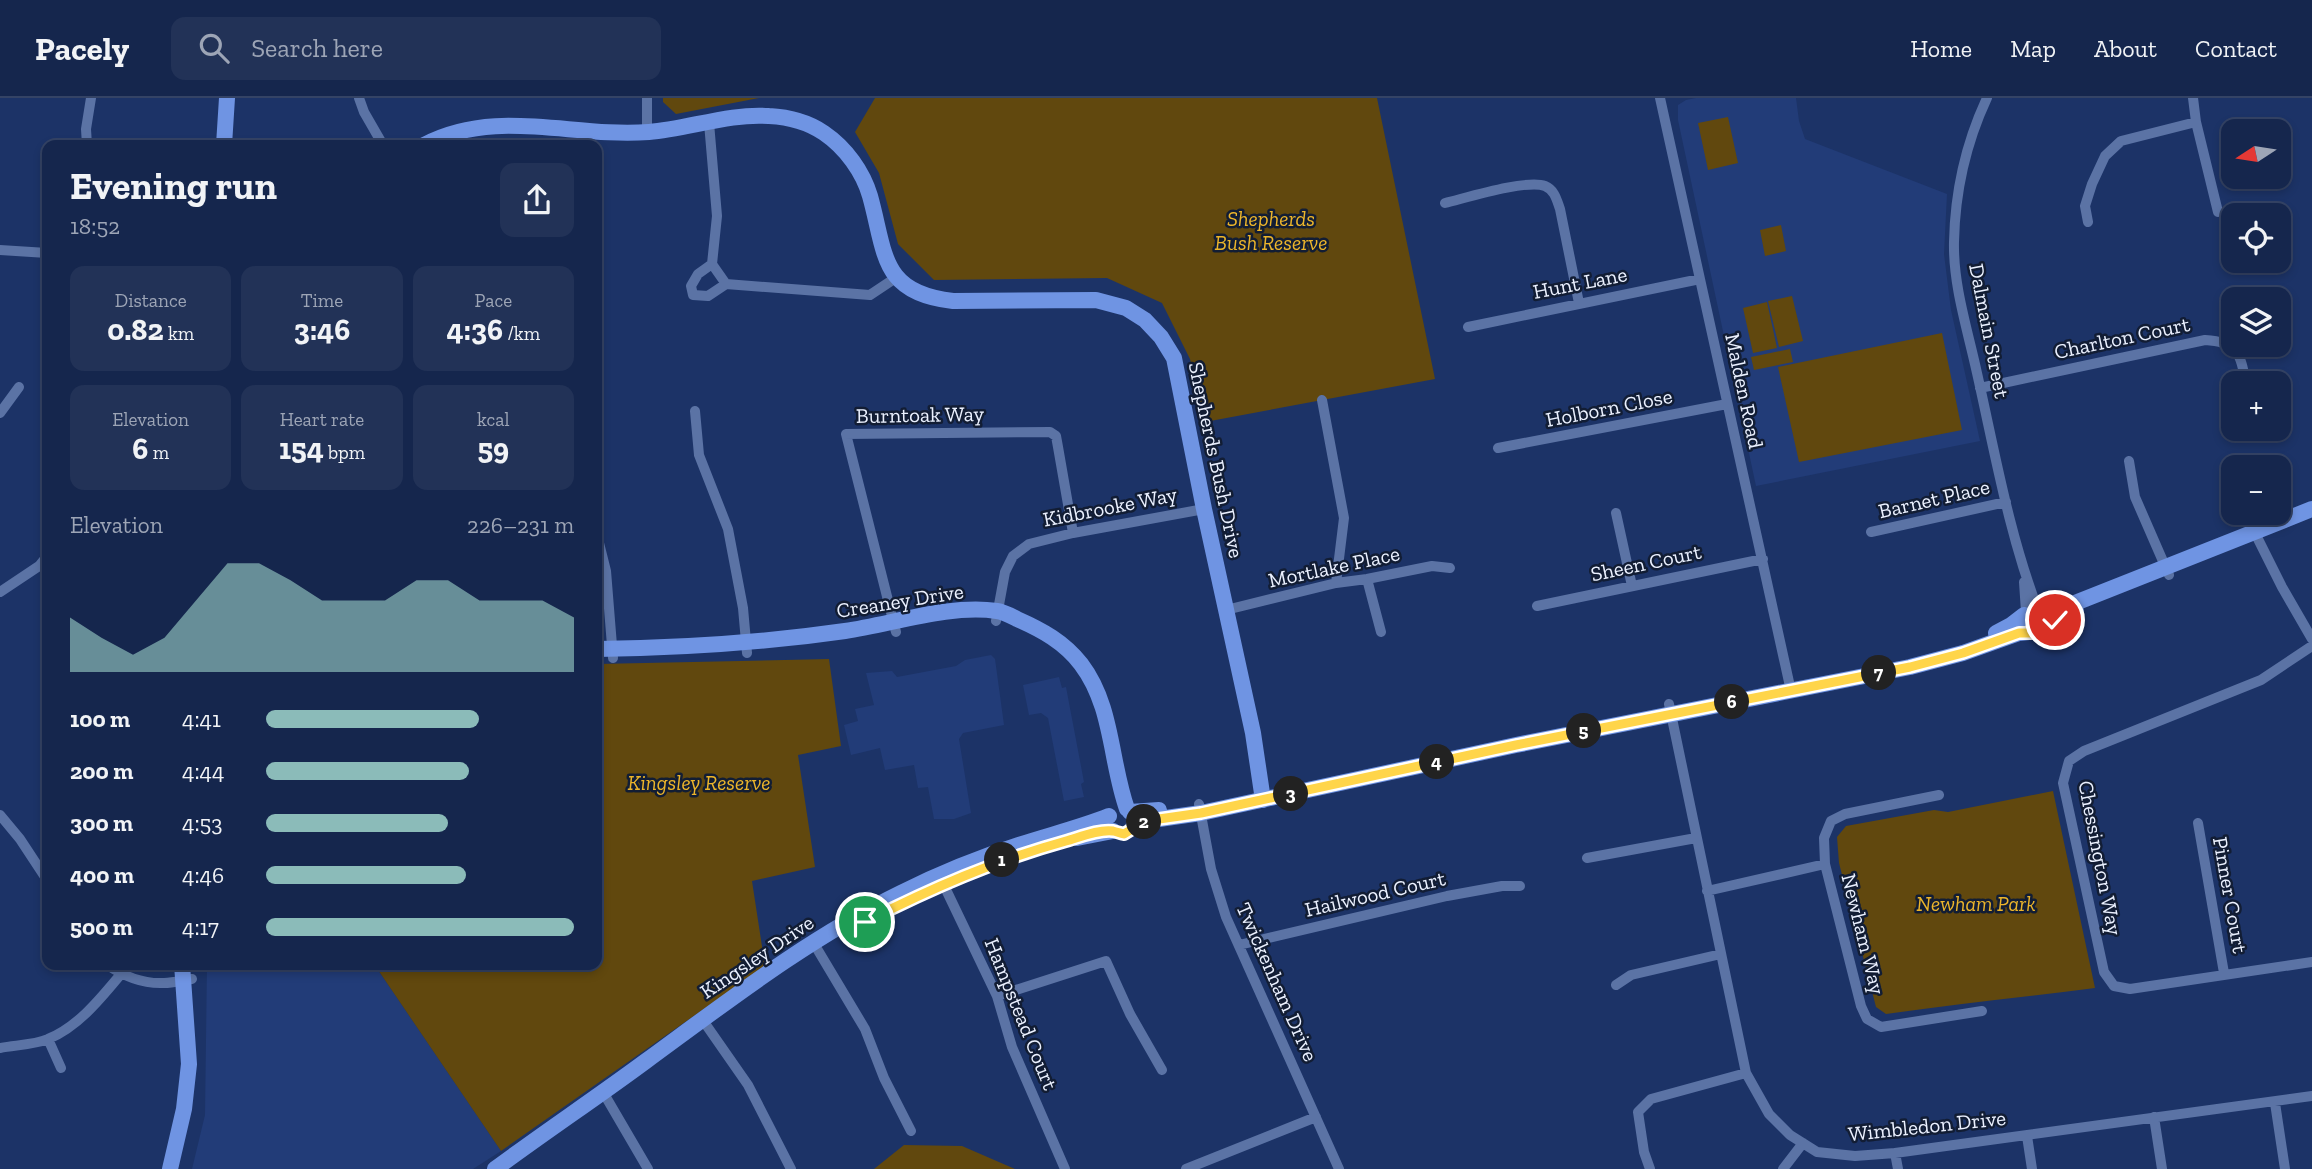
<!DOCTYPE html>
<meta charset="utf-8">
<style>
:root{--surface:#15264d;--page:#223257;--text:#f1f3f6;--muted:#9da5b6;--line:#344365;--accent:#8bbbb9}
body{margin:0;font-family:"Zilla Slab",serif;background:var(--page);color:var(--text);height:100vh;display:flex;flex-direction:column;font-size:26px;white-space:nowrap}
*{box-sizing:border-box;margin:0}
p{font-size:23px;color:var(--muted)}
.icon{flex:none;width:38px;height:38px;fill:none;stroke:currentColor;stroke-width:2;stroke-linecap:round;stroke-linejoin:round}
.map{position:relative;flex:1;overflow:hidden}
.details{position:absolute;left:42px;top:42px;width:560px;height:830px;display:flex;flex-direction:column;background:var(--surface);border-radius:14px;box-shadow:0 4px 10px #0003,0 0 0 2px var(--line)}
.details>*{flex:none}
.needle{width:46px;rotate:258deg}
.controls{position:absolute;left:2221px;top:21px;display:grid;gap:14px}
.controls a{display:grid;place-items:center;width:70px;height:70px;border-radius:14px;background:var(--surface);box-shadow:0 4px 10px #0003,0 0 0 2px var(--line);font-size:35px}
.pin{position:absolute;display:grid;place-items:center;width:60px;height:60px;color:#fff;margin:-30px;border:4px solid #fff;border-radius:50%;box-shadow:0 2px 7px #0007}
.km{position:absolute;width:35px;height:35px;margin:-18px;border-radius:50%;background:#222;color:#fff;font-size:19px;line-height:35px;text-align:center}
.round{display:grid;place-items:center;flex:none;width:74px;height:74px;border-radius:14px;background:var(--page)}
.overview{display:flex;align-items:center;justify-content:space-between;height:119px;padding:0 28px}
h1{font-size:38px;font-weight:800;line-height:52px}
.metrics{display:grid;grid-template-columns:repeat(3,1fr);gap:10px;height:119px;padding:7px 28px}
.metrics div{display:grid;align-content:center;border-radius:14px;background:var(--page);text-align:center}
.metrics b{font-size:30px;font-weight:800}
.metrics small{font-size:19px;font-weight:400}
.metrics p{font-size:19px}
.chart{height:196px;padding:14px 28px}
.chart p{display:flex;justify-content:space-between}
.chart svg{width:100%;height:126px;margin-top:7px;fill:var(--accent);opacity:.7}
ul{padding:0 28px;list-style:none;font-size:23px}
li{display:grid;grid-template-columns:112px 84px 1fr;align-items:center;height:52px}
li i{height:18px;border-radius:9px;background:var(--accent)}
header{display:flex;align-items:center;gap:42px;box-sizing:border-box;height:98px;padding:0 35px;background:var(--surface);border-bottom:2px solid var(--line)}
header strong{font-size:33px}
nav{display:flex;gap:38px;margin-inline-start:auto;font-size:24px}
.search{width:490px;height:63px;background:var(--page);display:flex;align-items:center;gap:18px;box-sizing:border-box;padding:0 24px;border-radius:14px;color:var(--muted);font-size:26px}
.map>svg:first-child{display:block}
</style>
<header>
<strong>Pacely</strong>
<div class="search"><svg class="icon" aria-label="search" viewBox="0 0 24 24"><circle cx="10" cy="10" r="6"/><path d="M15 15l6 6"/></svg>Search here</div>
<nav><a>Home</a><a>Map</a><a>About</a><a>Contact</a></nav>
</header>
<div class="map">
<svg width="2312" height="1071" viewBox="0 0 2312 1071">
<rect width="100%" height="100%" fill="#1c3367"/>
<!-- built -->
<path fill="#223c78" d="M 1696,0 L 1796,0 L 1799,23 L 1805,41 L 1947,96 L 1944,156 L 1951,212 L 1980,343 L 1756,388 L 1678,22 L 1678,7 L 1686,2 Z
M 991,557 L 995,561 L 1004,627 L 963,635 L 959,641 L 971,715 L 954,721 L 934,721 L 928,689 L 918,690 L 914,667 L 885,672 L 880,650 L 851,657 L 844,627 L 858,623 L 855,611 L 874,607 L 866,575 L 892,573 L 897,579 L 956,568 L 965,562 Z
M 1059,579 L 1062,590 L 1066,589 L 1084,684 L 1081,686 L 1084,699 L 1064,703 L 1048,620 L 1041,615 L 1029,617 L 1023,587 Z
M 207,866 L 374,866 L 501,1053 L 473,1071 L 192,1071 L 205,1017 Z"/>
<!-- green -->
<path fill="#61480e" d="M 663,0 L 759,0 L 676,16 L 663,4 Z
M 875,0 L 1377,0 L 1435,281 L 1205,324 L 1190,261 L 1162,205 L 1107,180 L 934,182 L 898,146 L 879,75 L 855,34 Z
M 1728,19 L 1738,65 L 1708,72 L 1698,25 Z
M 1781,127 L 1786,153 L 1765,158 L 1760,132 Z
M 1792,198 L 1803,243 L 1779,249 L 1768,203 Z
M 1767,204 L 1777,250 L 1753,255 L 1743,210 Z
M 1942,235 L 1962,332 L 1799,364 L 1778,269 Z
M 1790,251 L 1793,264 L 1754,272 L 1751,259 Z
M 829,561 L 841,648 L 798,657 L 815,769 L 752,783 L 765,868 L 501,1053 L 374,866 L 597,866 L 597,566 Z
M 2053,693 L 2095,890 C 2025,899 1956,906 1886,916 L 1876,909 L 1839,765 L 1837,739 L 1846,728 L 1934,712 L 1948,714 Z
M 904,1047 L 962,1048 L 1015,1071 L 874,1071 Z"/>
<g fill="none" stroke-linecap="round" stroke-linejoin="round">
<!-- street -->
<path stroke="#5b73a5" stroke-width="10" d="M 359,0 L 364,14 L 383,47
M 1660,0 L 1791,593
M 1987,0 C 1966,45 1955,95 1954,144 C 1953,188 1968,233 1977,275 C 1995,355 2009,436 2038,512
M 2193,0 L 2196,24 L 2218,114
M 709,25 L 717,118 L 712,166 L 726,186 L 870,197 L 897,179
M 647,34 L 647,0
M 87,47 L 86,31 L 91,0
M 1445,105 C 1466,100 1527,81 1545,88 C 1555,92 1557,103 1560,111 L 1579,205
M 2088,124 L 2085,108 L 2092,86 L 2105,58 L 2121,43 L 2196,24
M 0,152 L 47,155
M 712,166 L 698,176 L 691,188 L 693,197 L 708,198 L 726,186
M 1468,229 L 1700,181
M 1980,290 L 2205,242 C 2238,244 2240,255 2246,285
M 1322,302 L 1344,420 L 1336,485
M 695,313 L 699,357 L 728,431 L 743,510 L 747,555
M 0,315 L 19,289
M 1498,350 L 1727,306
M 2129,363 L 2135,399 L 2169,477
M 1616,415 L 1632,488
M 1871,434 L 2006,404
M 2255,435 L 2282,489 L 2312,541
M 597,437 L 606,473 L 613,560
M 1367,481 L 1381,534
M 2024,484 L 2026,514
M 0,494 L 39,468 L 47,458
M 1537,508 L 1763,461
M 1226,512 L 1336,485 L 1367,481 L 1432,468 L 1450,470
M 996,523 L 1005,474 L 1013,458 L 1029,446 L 1073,435 L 1204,411
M 896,534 L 846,336 L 1050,334 L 1056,338 L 1058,349 L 1073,435
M 2312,548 L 2261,582 L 2084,653 L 2069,663 L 2063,685 L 2104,874 L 2114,888 L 2130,891 L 2312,864
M 1669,606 L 1746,975 L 1769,1016 L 1790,1037 L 1817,1054 L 1855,1058 L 1895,1055 L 2312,998
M 1939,697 L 1845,716 L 1831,723 L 1824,740 L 1825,766 L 1861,908 L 1867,921 L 1881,929 L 1982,913
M 1199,706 L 1211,771 L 1226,819 L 1339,1071
M 0,717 L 20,741 L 47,782
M 2198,725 L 2224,875
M 1587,760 L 1696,740
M 939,777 L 997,898 L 1012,949 L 1065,1071
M 1707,793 L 1825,766
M 813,844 L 865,931 L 884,980 L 911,1033
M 1239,847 L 1447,798 L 1502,788 L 1520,788
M 106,866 C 123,878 143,886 164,885 C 174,885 183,882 192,881
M 1616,887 L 1631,877 L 1721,856
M 997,898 L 1106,863 L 1130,916 L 1162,972
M 702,921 L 748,987 L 791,1071
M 48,941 L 61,970
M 0,950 C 15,947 34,947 48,941 C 78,929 101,900 121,876
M 603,994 L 648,1071
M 2275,1005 L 2285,1071
M 2154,1019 L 2162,1071
M 2027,1038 L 2032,1071
M 1895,1055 L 1898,1071
M 1186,1071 L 1316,1019
M 1650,1071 L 1644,1054 L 1638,1014 L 1651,1001 L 1746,975
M 1783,1071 L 1803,1045"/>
<!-- secondary -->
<path stroke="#6f94e3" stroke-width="16" d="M 224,47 L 227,0
M 424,47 C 496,9 572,40 649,34 C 688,31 729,15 769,18 C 789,19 808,24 824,35 C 846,50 863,74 870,98 C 886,155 880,195 953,203 L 1096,202 L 1126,210 L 1145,222 L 1161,239 L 1174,260 L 1204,411 L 1253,635 L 1263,702
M 2041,513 L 2070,507 L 2312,411
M 2045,528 L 2076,513
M 1996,535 L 2011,527 L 2024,517
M 597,551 C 680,550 762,545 845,533 C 893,526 949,506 997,513 C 1004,514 1011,518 1017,521 C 1042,532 1064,544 1081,566 C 1113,608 1110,663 1127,711
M 1130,714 L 1159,712
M 1133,729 L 1145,723 L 1201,715 L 1516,647 L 1910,569 L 1963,555 L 2019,535 L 2029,534
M 1077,740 L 1113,733
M 170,1071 L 184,1011 L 189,966 L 182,866
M 495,1071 C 545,1034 596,1000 646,963 C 728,903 809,840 901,795 C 939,776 978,760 1019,747 C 1049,737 1079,730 1109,718"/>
</g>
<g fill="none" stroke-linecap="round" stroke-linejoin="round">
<defs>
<path id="route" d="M 865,824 C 932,790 994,763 1066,743 C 1080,739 1099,731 1113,733 C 1117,734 1120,735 1124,736 L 1145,723 L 1201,715 L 1516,647 L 1910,569 L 1963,555 L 2019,535 L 2036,535 L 2055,522"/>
</defs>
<!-- route casing -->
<use href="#route" stroke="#fff" stroke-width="14"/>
<!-- route -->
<use href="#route" stroke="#ffd54a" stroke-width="9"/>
</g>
<g text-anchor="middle" stroke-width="5" stroke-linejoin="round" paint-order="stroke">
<!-- park labels -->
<g font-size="21" font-style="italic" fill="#ecb52b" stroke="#121d34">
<text x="1271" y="128">Shepherds<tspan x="1271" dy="24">Bush Reserve</tspan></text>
<text x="699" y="692">Kingsley Reserve</text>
<text x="1976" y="813">Newham Park</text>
</g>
<!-- street labels -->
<g font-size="21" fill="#ebf1ff" stroke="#121d34">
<text transform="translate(1580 185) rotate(-11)" y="7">Hunt Lane</text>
<text transform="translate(1989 233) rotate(79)" y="7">Dalmain Street</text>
<text transform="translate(2122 240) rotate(-12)" y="7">Charlton Court</text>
<text transform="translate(1744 293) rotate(78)" y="7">Malden Road</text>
<text transform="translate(1609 310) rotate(-11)" y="7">Holborn Close</text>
<text transform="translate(920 317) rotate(-1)" y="7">Burntoak Way</text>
<text transform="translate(1216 362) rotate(78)" y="7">Shepherds Bush Drive</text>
<text transform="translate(1934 401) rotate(-13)" y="7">Barnet Place</text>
<text transform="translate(1110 409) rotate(-11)" y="7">Kidbrooke Way</text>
<text transform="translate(1646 465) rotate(-12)" y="7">Sheen Court</text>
<text transform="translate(1334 469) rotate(-12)" y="7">Mortlake Place</text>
<text transform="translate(900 503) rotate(-9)" y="7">Creaney Drive</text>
<text transform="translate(2100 760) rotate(79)" y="7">Chessington Way</text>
<text transform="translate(1375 796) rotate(-13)" y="7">Hailwood Court</text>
<text transform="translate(2230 797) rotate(80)" y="7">Pinner Court</text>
<text transform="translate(1863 836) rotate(76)" y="7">Newham Way</text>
<text transform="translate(757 859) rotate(-34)" y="7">Kingsley Drive</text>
<text transform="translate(1277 884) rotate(66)" y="7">Twickenham Drive</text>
<text transform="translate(1021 916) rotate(68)" y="7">Hampstead Court</text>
<text transform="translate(1927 1028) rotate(-6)" y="7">Wimbledon Drive</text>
</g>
</g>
</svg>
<div class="controls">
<a><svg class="needle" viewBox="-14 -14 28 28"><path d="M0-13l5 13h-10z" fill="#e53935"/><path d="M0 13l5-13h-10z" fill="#9da5b6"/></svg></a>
<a><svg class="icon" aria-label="locate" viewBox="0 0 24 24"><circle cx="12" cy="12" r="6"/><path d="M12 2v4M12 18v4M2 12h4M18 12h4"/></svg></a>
<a><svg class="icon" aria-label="layers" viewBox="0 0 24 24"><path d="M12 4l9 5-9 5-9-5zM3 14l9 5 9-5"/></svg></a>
<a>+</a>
<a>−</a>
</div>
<div class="pin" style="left:865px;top:824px;background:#1e9e55"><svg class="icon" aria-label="arrive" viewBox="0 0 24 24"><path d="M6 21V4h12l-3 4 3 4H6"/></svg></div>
<div class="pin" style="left:2055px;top:522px;background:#d93025"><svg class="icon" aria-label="check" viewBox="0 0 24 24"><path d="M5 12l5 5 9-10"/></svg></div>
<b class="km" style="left:1002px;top:762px">1</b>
<b class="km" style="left:1144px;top:724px">2</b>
<b class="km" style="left:1291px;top:696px">3</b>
<b class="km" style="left:1437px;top:664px">4</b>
<b class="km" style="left:1584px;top:633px">5</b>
<b class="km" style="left:1732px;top:604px">6</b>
<b class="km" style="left:1879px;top:575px">7</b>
<section class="details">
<div class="overview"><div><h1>Evening run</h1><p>18:52</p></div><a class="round"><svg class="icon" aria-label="share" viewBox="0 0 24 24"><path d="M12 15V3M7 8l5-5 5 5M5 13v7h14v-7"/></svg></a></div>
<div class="metrics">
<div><p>Distance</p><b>0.82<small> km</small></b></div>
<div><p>Time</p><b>3:46</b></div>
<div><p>Pace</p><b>4:36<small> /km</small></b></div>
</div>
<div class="metrics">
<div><p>Elevation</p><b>6<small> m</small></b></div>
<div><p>Heart rate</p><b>154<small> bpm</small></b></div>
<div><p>kcal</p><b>59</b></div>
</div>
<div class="chart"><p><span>Elevation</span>226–231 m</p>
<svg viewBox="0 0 160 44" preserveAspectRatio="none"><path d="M0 44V25L10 32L20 38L30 32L40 19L50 6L60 6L70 12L80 19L90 19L100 19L110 12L120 12L130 19L140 19L150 19L160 25V44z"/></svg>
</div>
<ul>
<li><b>100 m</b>4:41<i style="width:69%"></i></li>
<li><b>200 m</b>4:44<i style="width:66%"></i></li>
<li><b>300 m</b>4:53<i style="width:59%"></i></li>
<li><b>400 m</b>4:46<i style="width:65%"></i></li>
<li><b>500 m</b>4:17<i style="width:100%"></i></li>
</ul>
</section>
</div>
